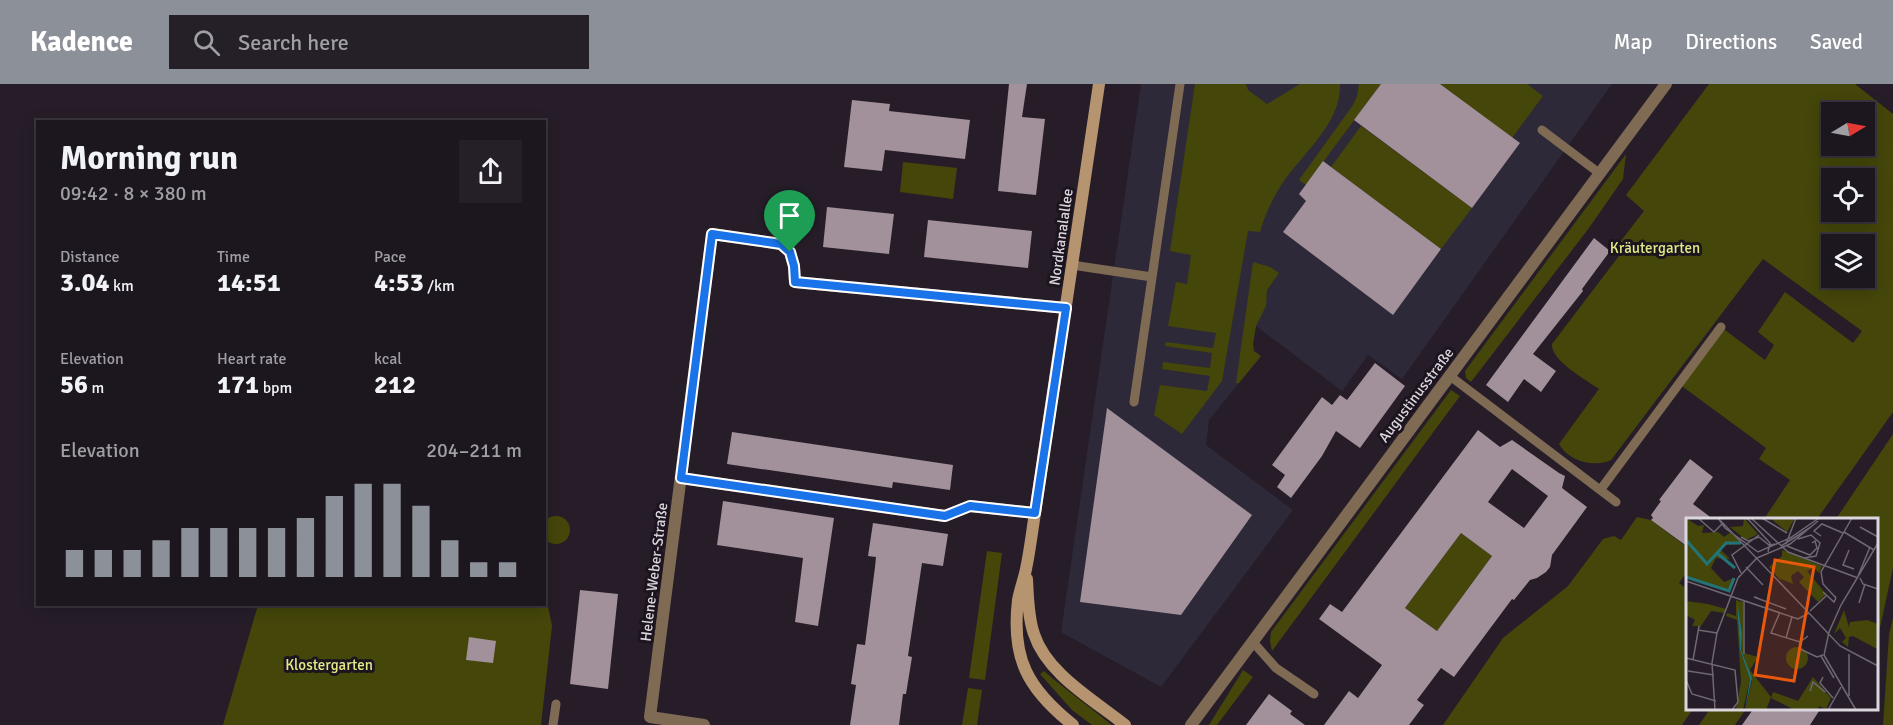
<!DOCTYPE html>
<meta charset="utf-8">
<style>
:root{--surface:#1c161f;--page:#251f28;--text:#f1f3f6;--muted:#a09fa4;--line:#3a353d;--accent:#8c9099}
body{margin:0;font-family:Signika,sans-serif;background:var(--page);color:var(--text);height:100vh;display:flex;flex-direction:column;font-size:22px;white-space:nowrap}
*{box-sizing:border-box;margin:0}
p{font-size:20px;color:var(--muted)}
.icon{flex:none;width:33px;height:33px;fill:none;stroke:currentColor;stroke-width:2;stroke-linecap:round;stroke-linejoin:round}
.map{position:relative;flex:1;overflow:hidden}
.side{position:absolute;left:36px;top:36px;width:510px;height:486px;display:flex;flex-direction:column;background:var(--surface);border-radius:0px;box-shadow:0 3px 15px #0003,0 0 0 2px var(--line)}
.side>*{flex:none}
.needle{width:39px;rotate:80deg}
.tools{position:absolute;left:1821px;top:18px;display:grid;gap:12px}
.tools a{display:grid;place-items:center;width:54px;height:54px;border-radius:0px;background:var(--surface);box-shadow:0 3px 15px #0003,0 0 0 2px var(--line);font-size:30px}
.pin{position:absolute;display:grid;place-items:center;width:51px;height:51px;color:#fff;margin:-62px -26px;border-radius:50% 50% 50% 0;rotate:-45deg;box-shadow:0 0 6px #0007}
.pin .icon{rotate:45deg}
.round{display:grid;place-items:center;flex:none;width:63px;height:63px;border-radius:0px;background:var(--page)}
.summary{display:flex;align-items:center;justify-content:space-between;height:102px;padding:0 24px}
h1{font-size:33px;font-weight:700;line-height:45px}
.stats{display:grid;grid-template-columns:repeat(3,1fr);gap:9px;height:102px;padding:6px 24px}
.stats div{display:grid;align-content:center}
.stats b{font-size:26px;font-weight:700}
.stats small{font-size:16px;font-weight:400}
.stats p{font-size:16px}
.chart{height:168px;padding:12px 24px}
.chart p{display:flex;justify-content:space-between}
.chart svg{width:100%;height:108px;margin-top:6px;stroke:var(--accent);stroke-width:6}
header{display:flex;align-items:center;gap:36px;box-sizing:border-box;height:84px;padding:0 30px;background:var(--accent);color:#fff}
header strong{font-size:28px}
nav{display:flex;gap:33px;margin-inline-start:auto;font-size:21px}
.search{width:420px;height:54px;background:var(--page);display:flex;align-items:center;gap:15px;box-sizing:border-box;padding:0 21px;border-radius:0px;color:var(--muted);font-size:22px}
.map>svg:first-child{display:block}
</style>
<header>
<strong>Kadence</strong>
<div class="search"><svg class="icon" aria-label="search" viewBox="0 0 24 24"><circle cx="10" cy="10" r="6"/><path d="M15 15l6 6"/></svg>Search here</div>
<nav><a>Map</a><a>Directions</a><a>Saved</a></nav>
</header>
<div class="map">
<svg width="1893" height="641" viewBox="0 0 1893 641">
<rect width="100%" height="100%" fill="#261d29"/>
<!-- medical -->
<path fill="#2d2938" d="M 1141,0 L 1612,0 L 1402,295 L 1368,271 L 1342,307 L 1256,242 L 1253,260 L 1254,267 L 1261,272 L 1209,336 L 1206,361 L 1293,426 L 1161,603 L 1061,548 Z"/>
<!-- green -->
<path fill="#44460a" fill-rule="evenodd" d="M 1195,0 L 1246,0 L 1248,6 L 1267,20 L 1300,0 L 1340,0 C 1342,36 1306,67 1286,94 C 1275,109 1265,130 1260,148 L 1248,147 L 1222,297 L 1182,350 L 1154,331 L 1160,301 L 1207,307 L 1210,292 L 1162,285 L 1163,278 L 1210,284 L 1212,269 L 1165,262 L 1166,258 L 1213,264 L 1216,249 L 1168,242 L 1176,198 L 1187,200 L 1191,171 L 1170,167 Z
M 1359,0 L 1381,0 L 1306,101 L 1299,96 L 1353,21 L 1357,12 Z
M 1440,0 L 1527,0 L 1543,12 L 1512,54 Z
M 1709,0 L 1855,0 L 1893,30 L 1893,328 L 1817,435 L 1764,435 L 1790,396 L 1759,375 L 1766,364 L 1679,300 L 1721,243 L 1765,276 L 1774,261 L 1758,248 L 1785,208 L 1853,259 L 1862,247 L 1763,175 L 1611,376 C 1594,384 1568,377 1559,360 L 1599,305 C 1585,295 1551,277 1552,260 L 1622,168 L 1617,162 L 1644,127 L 1626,111 ZM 1832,28 L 1864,28 L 1864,62 L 1832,62 ZM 1832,94 L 1864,94 L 1864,128 L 1832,128 ZM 1832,160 L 1864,160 L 1864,194 L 1832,194 Z
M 1361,42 L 1472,124 L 1441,165 L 1331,83 Z
M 1626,70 L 1623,95 L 1589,144 L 1471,298 L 1466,294 L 1465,287 Z
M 903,78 L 957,84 L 953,115 L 900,108 Z
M 1253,178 L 1270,183 L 1279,189 L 1267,206 L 1266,222 L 1256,242 L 1253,260 L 1254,267 L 1261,272 L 1239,299 L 1236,299 Z
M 1451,306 L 1460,312 L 1272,567 L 1270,557 L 1271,548 Z
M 1893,350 L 1893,484 L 1878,553 L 1877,573 L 1876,436 L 1836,435 Z
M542 446a14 14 0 1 1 28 0a14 14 0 1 1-28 0Z
M 1637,433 L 1651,436 L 1687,463 L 1687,488 L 1679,499 L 1687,505 L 1688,624 L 1693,625 L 1682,641 L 1443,641 L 1503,554 L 1568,502 L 1603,455 L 1614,452 L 1621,456 Z
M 1461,449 L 1492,472 L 1437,547 L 1405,524 Z
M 987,467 L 1002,469 L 985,596 L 969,594 Z
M 545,507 L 552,542 L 541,641 L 223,641 L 258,521 L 544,520 Z
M 1893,534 L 1893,641 L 1883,641 L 1889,550 Z
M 1243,586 L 1253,593 L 1217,641 L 1209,641 Z
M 1044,587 L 1052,594 L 1112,641 L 1092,641 L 1072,626 L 1040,590 Z
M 968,604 L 982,606 L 977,641 L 962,641 Z
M 1710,625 L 1710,624 L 1746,625 L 1735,641 L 1699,641 Z"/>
<!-- building -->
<path fill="#a2909a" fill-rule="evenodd" d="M 1009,0 L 1027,0 L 1022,33 L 1045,35 L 1036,111 L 998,107 Z
M 1381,0 L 1440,0 L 1520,59 L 1472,124 L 1354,36 Z
M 852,16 L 890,20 L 889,27 L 970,36 L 965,75 L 885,66 L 882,87 L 844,83 Z
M 1323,77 L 1441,165 L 1393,231 L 1283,148 L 1306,117 L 1299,110 Z
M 827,123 L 894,130 L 889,170 L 823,163 Z
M 928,136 L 1032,147 L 1028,184 L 924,173 Z
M 1594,154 L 1610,167 L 1582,205 L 1583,207 L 1533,270 L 1556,287 L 1541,308 L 1524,295 L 1508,318 L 1486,301 Z
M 1375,279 L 1405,302 L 1360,364 L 1336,347 L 1322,372 L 1291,414 L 1277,403 L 1285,391 L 1272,381 L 1322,313 L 1332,321 L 1340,311 L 1347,316 Z
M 1107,324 L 1252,431 L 1181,531 L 1080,518 Z
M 1478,346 L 1500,363 L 1512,356 L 1559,389 L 1565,392 L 1562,404 L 1587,423 L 1552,471 L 1550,483 L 1546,488 L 1537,494 L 1530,496 L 1514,516 L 1512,515 L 1454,593 L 1441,584 L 1417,616 L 1424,621 L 1409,641 L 1324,641 L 1349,607 L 1358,614 L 1382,581 L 1319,535 L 1330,520 L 1342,528 ZM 1512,385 L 1548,412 L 1524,444 L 1488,418 ZM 1461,449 L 1492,472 L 1437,547 L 1405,524 Z
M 732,348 L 953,381 L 950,406 L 893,398 L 892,404 L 727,380 Z
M 1690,375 L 1713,393 L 1693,420 L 1713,435 L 1688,435 L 1688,463 L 1651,436 L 1653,434 L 1651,431 L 1661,417 L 1659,416 Z
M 723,417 L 834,434 L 818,542 L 795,538 L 803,474 L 717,461 Z
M 873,439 L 948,450 L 943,482 L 922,479 L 908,572 L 912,573 L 906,610 L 903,610 L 899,641 L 850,641 L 856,601 L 851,600 L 857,560 L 865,561 L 875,483 L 876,473 L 868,472 Z
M 580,506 L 618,510 L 608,605 L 570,600 Z
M 469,553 L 496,557 L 493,579 L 466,576 Z
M 1269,610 L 1292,627 L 1290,630 L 1305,641 L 1246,641 Z
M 1754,624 L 1821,624 L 1810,641 L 1742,641 Z"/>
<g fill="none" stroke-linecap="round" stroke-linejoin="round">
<!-- lane -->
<path stroke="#7f6a54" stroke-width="9" d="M 1542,46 L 1599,89
M 1072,181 L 1152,193
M 1450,292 L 1616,418
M 1134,318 L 1180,0
M 1601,405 L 1721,243
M 1252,557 L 1276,584 L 1314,610
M 553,641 L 556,620"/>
<!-- street -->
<path stroke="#7f6a54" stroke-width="12" d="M 681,394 L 945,432 L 970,422 L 1035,429
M 704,641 L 650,633 L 712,150 L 781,160 L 790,168 L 794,182 L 795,198 L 1066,224
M 1191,641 L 1666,0"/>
<!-- secondary -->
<path stroke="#b5946f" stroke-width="12" d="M 1027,495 C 1028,513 1028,533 1034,550 C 1047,590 1094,616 1125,641
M 1073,641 C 1028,605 1011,575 1018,516 C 1020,505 1024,495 1026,485 C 1030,466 1032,448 1035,429 L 1099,0"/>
</g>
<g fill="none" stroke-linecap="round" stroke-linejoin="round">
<defs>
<path id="route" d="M 712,150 L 781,160 L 790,168 L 794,182 L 795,198 L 1066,224 L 1035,429 L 970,422 L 945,432 L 681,394 Z"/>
</defs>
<!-- route casing -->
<use href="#route" stroke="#fff" stroke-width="12"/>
<!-- route -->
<use href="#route" stroke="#1a73e8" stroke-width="8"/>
</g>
<g text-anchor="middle" stroke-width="6" stroke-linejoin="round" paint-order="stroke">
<!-- street labels -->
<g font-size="15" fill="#dcd7df" stroke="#1c141f">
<text transform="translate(1061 153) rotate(-82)" y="5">Nordkanalallee</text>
<text transform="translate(1416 311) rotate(-53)" y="5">Augustinusstraße</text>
<text transform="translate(654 488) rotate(-83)" y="5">Helene-Weber-Straße</text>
</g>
<!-- park labels -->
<g font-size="15" fill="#e4ea85" stroke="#1c141f">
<text x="1655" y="169">Kräutergarten</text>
<text x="329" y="586">Klostergarten</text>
</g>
</g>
<!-- overview -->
<g transform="translate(1686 434)">
<rect width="192" height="192" fill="#261d29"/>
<path d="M 0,0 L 12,8 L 18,7 L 16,15 L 32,14 L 38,19 L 45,14 L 56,26 L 39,27 L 35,32 L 44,41 L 30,40 L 25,50 L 38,64 L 48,60 L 43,72 L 0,58 ZM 58,0 L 72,16 L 60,22 L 44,9 L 57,8 ZM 84,0 L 109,0 L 101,14 ZM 96,32 L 136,48 L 133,55 L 128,50 L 121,53 L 140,76 L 132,84 L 113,64 L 118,59 L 112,53 L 105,58 L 107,66 L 92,60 L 102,71 L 83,49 L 96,38 ZM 50,82 L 57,84 L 58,135 L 72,139 L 64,152 L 85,179 L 80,192 L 59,192 L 66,163 L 55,132 L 51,83 L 54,132 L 64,161 L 57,192 L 50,191 L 55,164 L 51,102 L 40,98 L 41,95 L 50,98 ZM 0,83 L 22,86 L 40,91 L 38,95 L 25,93 L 13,111 L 13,108 L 6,108 L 9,102 L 0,97 ZM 158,92 L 163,109 L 164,104 L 181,102 L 192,106 L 191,131 L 167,118 L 163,119 L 162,129 L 156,124 L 160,120 L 154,110 L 148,116 ZM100 140a11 11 0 1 1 22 0a11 11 0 1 1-22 0ZM 127,159 L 145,180 L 140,191 L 133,188 L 132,192 L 109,192 L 85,180 L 87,174 L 112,183 Z" fill="#44460a"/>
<path d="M 51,83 L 56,116 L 55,132 L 66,160 L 59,192 L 64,161 L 54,132 Z" fill="#237476"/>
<path fill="none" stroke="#237476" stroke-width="3" d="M 0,22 L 21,46 L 31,35M 49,50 L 31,35 L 40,25 L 55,25M 0,59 L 43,73 L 48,60"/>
<path fill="none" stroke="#6f6772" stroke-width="1.5" d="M 12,0 L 28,14 L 36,6M 32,0 L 122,94M 32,0 L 39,10 L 72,34 L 104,20 L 133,0M 61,0 L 84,25 L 82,34M 65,0 L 102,34 L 172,60M 76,0 L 101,15M 174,9 L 192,19M 158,14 L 188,32M 135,18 L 128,13 L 136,6 L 157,15M 55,19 L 62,23 L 73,19 L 83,27 L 91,26M 112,21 L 125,17 L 134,25 L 130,38 L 118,40M 100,26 L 110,0M 95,28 L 125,9M 101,28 L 124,37 L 131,30 L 129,23 L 126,25M 163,32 L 157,47 L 168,51M 60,49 L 77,67M 55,55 L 46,37 L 73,17M 172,58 L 184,29M 174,60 L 177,66 L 192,71M 0,63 L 112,101 L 123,95M 137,74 L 148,84 L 150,80M 149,78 L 150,80 L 137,66 L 135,54 L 166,0M 72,80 L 68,79 L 100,91M 173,85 L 179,66M 124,93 L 140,78M 94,94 L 85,115 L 114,124 L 122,118M 122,94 L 154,128 L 192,148M 12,112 L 31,115M 100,120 L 106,99M 112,130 L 131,139 L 137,137M 58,136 L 58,82M 163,136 L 163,178M 135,138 L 148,160M 0,140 L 49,152 L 52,184 L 46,192M 7,142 L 13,108M 2,153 L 28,157M 137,159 L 134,165 L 147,180M 0,162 L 6,176 L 30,183M 124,173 L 127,164 L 139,174M 29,192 L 26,145 L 31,115 L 52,60 L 71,40 L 104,26 L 132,3M 142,192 L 155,169M 170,192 L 138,137 L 143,114 L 155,87 L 192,25"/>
<path fill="#e8590c" fill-opacity="0.15" stroke="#e8590c" stroke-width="3" d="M 89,42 L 128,49 L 108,163 L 69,157 Z"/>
<rect width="192" height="192" fill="none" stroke="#dcd7df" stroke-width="3"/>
</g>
</svg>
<div class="tools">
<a><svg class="needle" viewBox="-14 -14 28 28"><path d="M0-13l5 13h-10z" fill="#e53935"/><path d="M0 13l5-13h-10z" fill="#a09fa4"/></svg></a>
<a><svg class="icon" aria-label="locate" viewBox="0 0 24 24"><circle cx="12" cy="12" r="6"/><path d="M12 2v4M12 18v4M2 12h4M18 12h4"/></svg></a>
<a><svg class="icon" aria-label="layers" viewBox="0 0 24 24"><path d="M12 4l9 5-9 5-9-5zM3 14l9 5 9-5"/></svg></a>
</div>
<div class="pin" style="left:790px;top:168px;background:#1e9e55"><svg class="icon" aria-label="arrive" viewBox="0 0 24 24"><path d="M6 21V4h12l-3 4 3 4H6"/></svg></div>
<section class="side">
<div class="summary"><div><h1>Morning run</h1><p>09:42 · 8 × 380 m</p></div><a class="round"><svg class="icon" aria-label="share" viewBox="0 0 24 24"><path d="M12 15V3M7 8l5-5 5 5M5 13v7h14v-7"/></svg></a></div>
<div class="stats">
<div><p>Distance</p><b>3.04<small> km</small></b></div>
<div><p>Time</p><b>14:51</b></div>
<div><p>Pace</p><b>4:53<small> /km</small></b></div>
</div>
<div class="stats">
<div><p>Elevation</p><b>56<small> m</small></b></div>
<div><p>Heart rate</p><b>171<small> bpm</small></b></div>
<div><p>kcal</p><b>212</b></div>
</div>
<div class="chart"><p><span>Elevation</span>204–211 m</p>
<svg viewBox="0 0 160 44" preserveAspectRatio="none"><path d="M5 44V33M15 44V33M25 44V33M35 44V29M45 44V24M55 44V24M65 44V24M75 44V24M85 44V20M95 44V11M105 44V6M115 44V6M125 44V15M135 44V29M145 44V38M155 44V38"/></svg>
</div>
</section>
</div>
